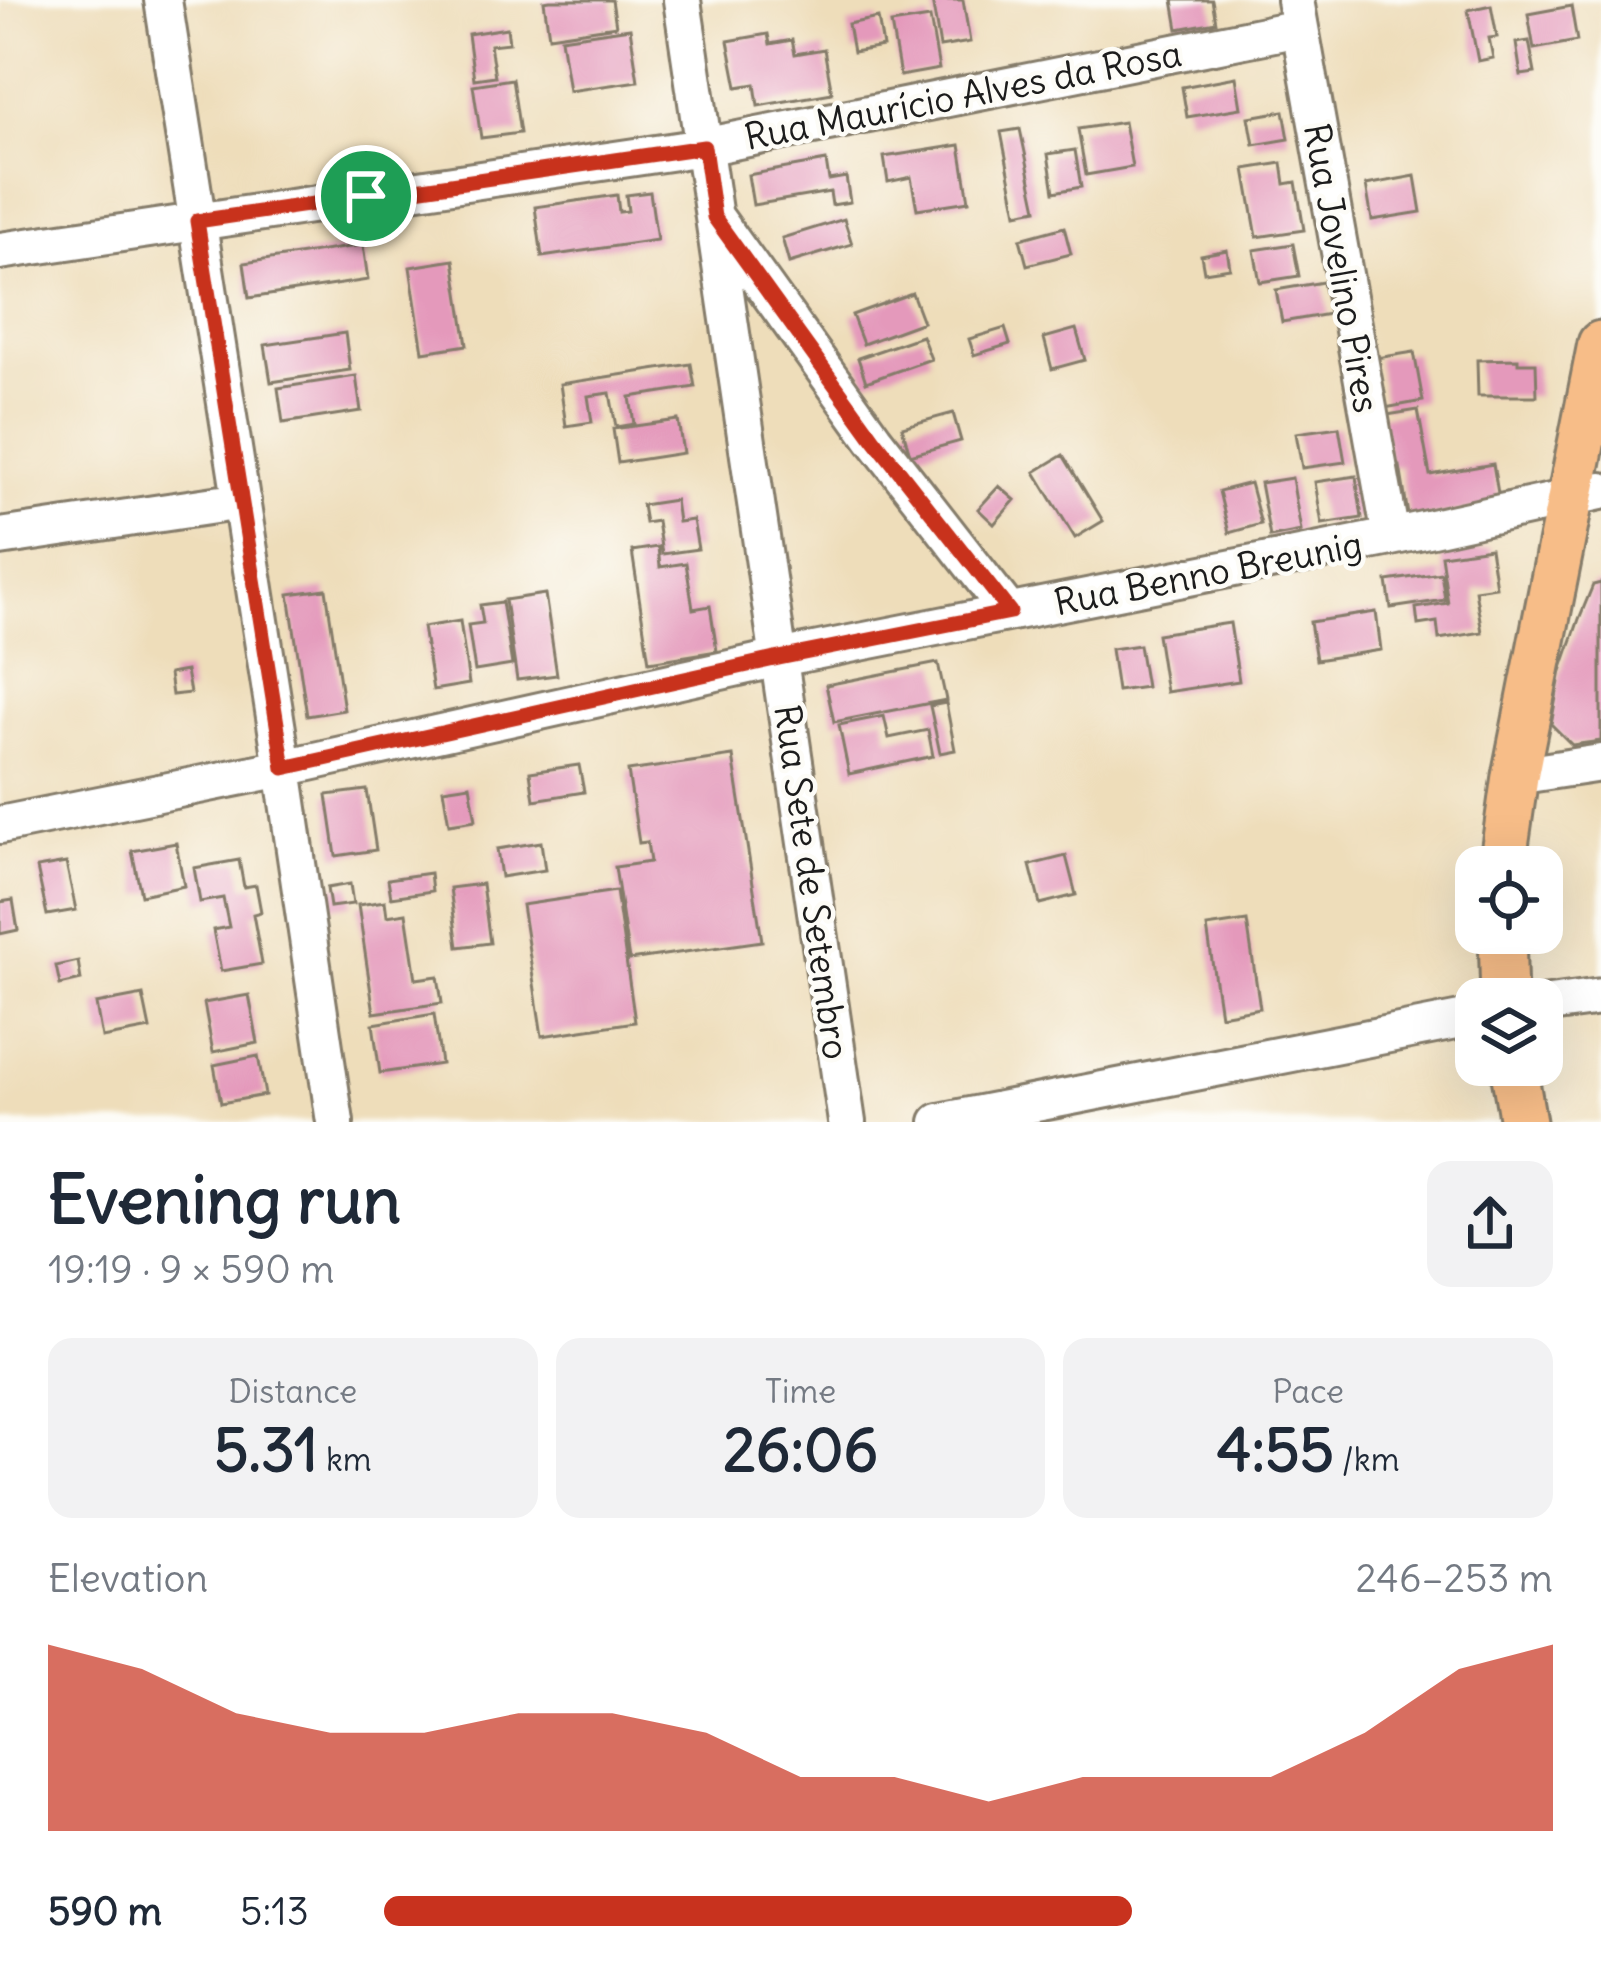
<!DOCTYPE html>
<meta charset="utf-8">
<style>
:root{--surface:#fff;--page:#f2f2f3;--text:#1f2937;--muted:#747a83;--accent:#c8321e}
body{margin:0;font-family:Delius,sans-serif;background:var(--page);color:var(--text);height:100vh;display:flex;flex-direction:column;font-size:45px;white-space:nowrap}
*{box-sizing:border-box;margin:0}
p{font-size:39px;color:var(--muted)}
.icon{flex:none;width:66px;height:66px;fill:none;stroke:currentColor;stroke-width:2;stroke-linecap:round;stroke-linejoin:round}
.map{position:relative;height:1122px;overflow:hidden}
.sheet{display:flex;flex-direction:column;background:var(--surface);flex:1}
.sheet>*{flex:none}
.fabs{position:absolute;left:1455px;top:846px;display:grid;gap:24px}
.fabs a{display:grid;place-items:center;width:108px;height:108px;border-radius:24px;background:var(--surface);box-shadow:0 12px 48px #0002;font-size:60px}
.pin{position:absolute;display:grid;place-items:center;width:102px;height:102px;color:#fff;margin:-51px;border:6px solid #fff;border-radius:50%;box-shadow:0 3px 12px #0007}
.round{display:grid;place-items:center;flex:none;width:126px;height:126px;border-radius:24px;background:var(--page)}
.headline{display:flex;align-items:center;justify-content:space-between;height:204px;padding:0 48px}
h1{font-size:66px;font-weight:700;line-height:90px}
.figures{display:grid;grid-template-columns:repeat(3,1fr);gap:18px;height:204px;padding:12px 48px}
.figures div{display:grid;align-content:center;border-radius:24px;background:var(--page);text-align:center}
.figures b{font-size:60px;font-weight:700}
.figures small{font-size:33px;font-weight:400}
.figures p{font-size:33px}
.chart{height:336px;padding:24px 48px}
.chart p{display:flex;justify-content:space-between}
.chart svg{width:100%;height:216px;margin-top:12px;fill:var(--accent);opacity:.7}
ul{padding:0 48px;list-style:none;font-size:39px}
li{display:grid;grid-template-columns:192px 144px 1fr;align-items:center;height:90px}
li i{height:30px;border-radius:15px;background:var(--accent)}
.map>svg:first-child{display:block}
</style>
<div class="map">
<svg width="1601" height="1122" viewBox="0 0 1601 1122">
<rect width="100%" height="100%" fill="#fdfcf7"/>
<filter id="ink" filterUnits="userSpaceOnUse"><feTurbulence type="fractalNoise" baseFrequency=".00833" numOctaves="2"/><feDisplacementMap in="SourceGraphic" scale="24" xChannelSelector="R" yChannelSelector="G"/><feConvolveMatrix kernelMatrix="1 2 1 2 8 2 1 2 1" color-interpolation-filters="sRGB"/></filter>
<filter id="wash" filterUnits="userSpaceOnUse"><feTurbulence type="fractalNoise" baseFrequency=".004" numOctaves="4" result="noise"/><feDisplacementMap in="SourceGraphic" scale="48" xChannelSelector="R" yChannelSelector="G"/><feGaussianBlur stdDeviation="2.7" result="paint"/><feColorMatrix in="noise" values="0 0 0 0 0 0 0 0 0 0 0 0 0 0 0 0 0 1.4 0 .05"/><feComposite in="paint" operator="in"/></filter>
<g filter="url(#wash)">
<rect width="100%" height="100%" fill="#eeddba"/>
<g id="blocks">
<!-- building -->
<path fill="#e499bb" d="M 550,0 L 612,0 L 616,26 L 549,36 L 544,1 Z
M 932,0 L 963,0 L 970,42 L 940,47 Z
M 1173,0 L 1212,0 L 1216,22 L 1178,29 Z
M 1491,5 L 1497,37 L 1489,38 L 1493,58 L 1478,61 L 1468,10 Z
M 1571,6 L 1577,41 L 1534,49 L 1528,14 Z
M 878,18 L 883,47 L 853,52 L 848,24 Z
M 930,18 L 939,69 L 900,76 L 891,24 Z
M 507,28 L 509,43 L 490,45 L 495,76 L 474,79 L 468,34 Z
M 630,28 L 638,81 L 569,91 L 561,38 Z
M 768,34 L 770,44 L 792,40 L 795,54 L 824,49 L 832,93 L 758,106 L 755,84 L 737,87 L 728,41 Z
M 1529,41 L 1535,73 L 1521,75 L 1516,43 Z
M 1236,77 L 1241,108 L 1187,117 L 1182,87 Z
M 512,79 L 520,133 L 481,138 L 473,85 Z
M 1284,111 L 1289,139 L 1254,145 L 1249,117 Z
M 1124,122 L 1132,167 L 1086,175 L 1078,129 Z
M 1020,129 L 1037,209 L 1017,213 L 1001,132 Z
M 960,145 L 969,201 L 917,209 L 911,177 L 888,182 L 884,157 Z
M 1075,150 L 1081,187 L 1054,192 L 1048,154 Z
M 826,161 L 829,180 L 846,177 L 850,202 L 832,205 L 830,192 L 753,205 L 748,175 Z
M 1282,163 L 1285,184 L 1296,182 L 1304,230 L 1257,237 L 1245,169 Z
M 1415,176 L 1421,212 L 1372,220 L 1366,185 Z
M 650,192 L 657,240 L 542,257 L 535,207 L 617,195 L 619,212 L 628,211 L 626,195 Z
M 844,219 L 852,244 L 789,263 L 782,238 Z
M 1064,227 L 1071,254 L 1027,265 L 1020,239 Z
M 1293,244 L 1299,276 L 1260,282 L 1254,250 Z
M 363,245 L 368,280 L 249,298 L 244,263 Z
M 1227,250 L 1230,268 L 1204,272 L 1201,255 Z
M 454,260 L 467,345 L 423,352 L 410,267 Z
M 1323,282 L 1329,314 L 1282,322 L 1276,290 Z
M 912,293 L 923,322 L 863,344 L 852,315 Z
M 1005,328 L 1010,344 L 974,355 L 969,339 Z
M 1076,329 L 1085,360 L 1052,369 L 1044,338 Z
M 345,333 L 350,370 L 271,382 L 265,345 Z
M 922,336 L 931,359 L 866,382 L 858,358 Z
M 1414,352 L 1423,401 L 1385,408 L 1377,358 Z
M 1518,359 L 1518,363 L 1536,363 L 1537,396 L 1478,396 L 1477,360 Z
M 691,364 L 695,387 L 630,397 L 634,424 L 616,427 L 610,393 L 588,396 L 592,422 L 566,426 L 560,384 Z
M 356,376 L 361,411 L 283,423 L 278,388 Z
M 1418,410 L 1430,475 L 1493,464 L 1500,505 L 1409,521 L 1400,466 L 1390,468 L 1381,416 Z
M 953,413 L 961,441 L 910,455 L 902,427 Z
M 678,420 L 683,453 L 618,463 L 613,429 Z
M 1339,427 L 1345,462 L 1302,468 L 1296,433 Z
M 1063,455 L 1103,521 L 1075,538 L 1035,472 Z
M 1356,476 L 1362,518 L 1322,524 L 1315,482 Z
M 1292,478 L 1301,531 L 1270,537 L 1260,483 Z
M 1250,483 L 1261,524 L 1229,533 L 1219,491 Z
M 999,486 L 1015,500 L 994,524 L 978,509 Z
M 675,500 L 678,522 L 693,520 L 698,549 L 662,554 L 657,521 L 645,523 L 642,505 Z
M 658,547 L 660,567 L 686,563 L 693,609 L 710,606 L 717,651 L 649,662 L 632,551 Z
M 1490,548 L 1496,587 L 1475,590 L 1482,632 L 1439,639 L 1437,622 L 1418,625 L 1416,608 L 1448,603 L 1441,555 Z
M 1441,573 L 1445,600 L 1391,608 L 1387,581 Z
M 1601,583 L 1601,741 L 1572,745 L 1551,724 L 1561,671 L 1579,619 L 1593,585 Z
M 326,589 L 344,710 L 307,716 L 289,594 Z
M 545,594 L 557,675 L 517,680 L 505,600 Z
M 502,602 L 512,665 L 475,671 L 468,625 L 483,623 L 480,605 Z
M 1376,612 L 1381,650 L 1316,660 L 1310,622 Z
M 460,621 L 469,684 L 433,690 L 423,627 Z
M 1230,623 L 1239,681 L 1166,692 L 1157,634 Z
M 1139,645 L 1146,687 L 1117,691 L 1111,649 Z
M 938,663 L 946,700 L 834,722 L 826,685 Z
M 186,671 L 190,693 L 172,695 L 169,674 Z
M 946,703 L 955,750 L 940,753 L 930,706 Z
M 884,716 L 889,738 L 928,730 L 933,756 L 849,774 L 839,725 Z
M 733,756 L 762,941 L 629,960 L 615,867 L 650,862 L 647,842 L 639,843 L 628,771 Z
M 579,765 L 584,792 L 534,800 L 530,772 Z
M 470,785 L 476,820 L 449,824 L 443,789 Z
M 367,790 L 376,850 L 336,856 L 327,795 Z
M 541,842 L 545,870 L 501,877 L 497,849 Z
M 176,843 L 184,886 L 141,895 L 132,851 Z
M 1066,856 L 1076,895 L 1040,904 L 1030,865 Z
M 239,860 L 244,887 L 256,885 L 261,912 L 253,914 L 262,964 L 221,971 L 213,930 L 229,927 L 223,898 L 200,902 L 194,868 Z
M 66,863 L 76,910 L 47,915 L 37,868 Z
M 430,873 L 432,891 L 391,897 L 388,879 Z
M 350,884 L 353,904 L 330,907 L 327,888 Z
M 482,884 L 490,943 L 458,947 L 450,888 Z
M 616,891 L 635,1022 L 542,1036 L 522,905 Z
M 13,900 L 18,930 L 0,934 L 0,902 Z
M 385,901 L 387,916 L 406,913 L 416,979 L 438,976 L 442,1003 L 374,1013 L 358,905 Z
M 1247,921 L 1260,1008 L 1220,1015 L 1207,927 Z
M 78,961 L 81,980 L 60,985 L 56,966 Z
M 143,995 L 150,1029 L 102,1038 L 96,1004 Z
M 249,995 L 258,1043 L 213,1052 L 204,1003 Z
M 434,1014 L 441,1064 L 380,1073 L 373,1024 Z
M 258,1056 L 265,1095 L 221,1103 L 214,1065 Z"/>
</g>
</g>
<g filter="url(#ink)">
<use href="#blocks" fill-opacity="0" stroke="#857c6b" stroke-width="3"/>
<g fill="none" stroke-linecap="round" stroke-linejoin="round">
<defs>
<path id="minor" d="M 163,0 L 283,768 L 335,1122
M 682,0 L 847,1122
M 1295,0 L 1391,537
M 716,219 L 874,439 L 1009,612
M 0,251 L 703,147 L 1299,28
M 0,537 L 242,501
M 1515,776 L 1601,763
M 0,825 L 283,768 L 779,658 L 1391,537 L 1601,491
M 1542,1005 L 1601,997
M 939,1122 L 1476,1017"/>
<path id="major" d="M 1502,867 L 1515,776 L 1601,344
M 1502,933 L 1504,999
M 1513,1065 L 1523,1122"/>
</defs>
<!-- minor casing -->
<use href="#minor" stroke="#857c6b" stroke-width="42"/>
<!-- major casing -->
<use href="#major" stroke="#857c6b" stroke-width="51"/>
<!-- minor -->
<use href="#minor" stroke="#fff" stroke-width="36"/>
<!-- major -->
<use href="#major" stroke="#f7bd88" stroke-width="45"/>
</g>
</g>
<g fill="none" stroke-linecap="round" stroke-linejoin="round" filter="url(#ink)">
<defs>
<path id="route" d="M 704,147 L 714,217 L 874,439 L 1010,612 L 779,658 L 284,768 L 197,221 Z"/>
</defs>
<!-- route casing -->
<use href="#route" stroke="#fff" stroke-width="24"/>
<!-- route -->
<use href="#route" stroke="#c8321e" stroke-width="15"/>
</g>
<g text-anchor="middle" stroke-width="9" stroke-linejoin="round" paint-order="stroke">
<!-- street labels -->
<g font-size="36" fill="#1c1c1c" stroke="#fdfcf7">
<text transform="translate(963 95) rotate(-11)" y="13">Rua Maurício Alves da Rosa</text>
<text transform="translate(1342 268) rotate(80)" y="13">Rua Jovelino Pires</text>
<text transform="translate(1208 573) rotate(-11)" y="13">Rua Benno Breunig</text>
<text transform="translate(812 882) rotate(82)" y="13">Rua Sete de Setembro</text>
</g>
</g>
</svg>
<div class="fabs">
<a><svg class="icon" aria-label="locate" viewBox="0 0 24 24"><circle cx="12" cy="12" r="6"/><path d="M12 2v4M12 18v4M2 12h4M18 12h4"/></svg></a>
<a><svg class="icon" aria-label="layers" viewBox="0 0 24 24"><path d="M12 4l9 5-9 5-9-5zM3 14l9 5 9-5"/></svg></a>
</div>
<div class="pin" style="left:366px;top:196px;background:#1e9e55"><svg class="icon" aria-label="arrive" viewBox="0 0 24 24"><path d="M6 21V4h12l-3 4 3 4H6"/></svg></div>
</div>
<section class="sheet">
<div class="headline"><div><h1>Evening run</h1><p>19:19 · 9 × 590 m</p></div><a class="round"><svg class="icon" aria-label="share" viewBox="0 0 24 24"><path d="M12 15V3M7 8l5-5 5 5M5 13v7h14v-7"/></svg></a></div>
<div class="figures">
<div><p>Distance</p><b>5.31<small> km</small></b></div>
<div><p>Time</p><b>26:06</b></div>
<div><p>Pace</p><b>4:55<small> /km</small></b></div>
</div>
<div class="chart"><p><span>Elevation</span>246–253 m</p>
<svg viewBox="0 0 160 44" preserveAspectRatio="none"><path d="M0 44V6L10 11L20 20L30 24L40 24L50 20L60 20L70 24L80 33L90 33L100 38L110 33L120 33L130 33L140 24L150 11L160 6V44z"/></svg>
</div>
<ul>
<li><b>590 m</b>5:13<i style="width:64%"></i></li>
</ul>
</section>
